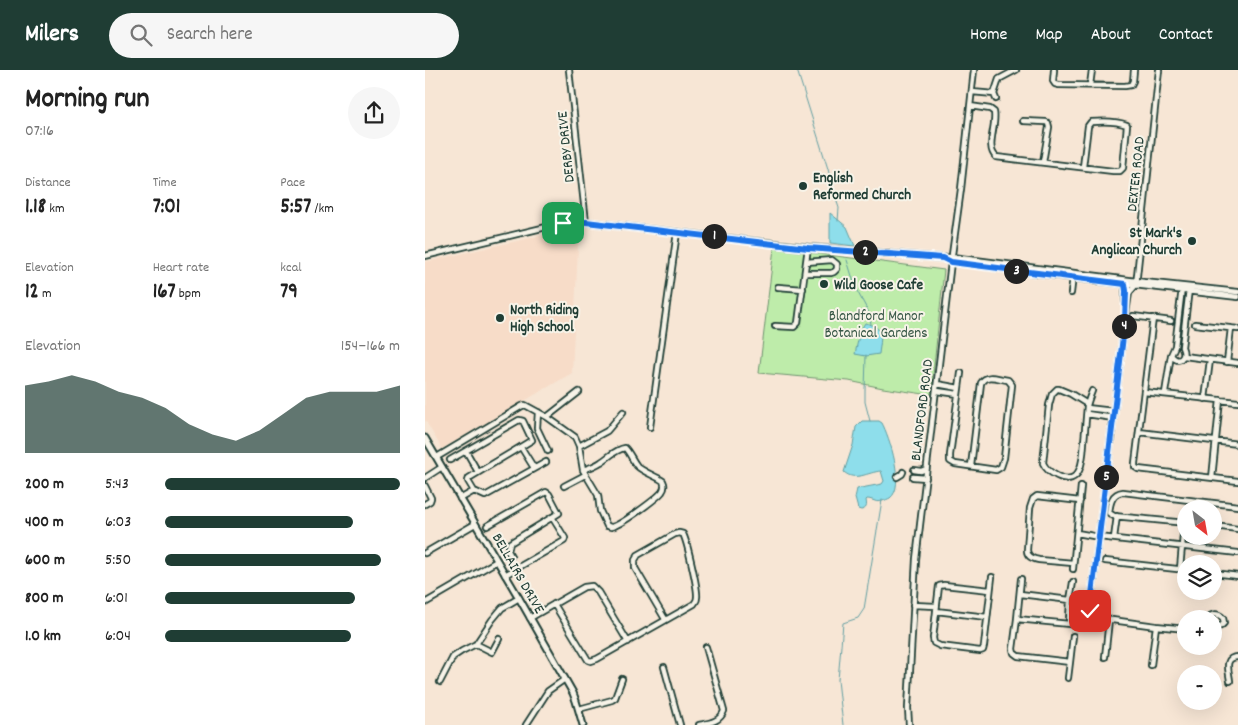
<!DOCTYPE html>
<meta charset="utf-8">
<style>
:root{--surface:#fff;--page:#f6f6f6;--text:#222;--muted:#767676;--accent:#1f3d34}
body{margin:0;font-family:Dekko,sans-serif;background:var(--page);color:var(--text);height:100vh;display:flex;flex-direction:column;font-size:19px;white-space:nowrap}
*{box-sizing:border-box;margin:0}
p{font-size:16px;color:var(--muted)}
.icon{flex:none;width:28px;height:28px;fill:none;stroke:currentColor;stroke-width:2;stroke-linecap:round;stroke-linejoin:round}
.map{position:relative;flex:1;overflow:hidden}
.panel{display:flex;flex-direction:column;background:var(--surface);width:425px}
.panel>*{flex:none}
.needle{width:32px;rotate:149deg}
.buttons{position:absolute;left:752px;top:430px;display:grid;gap:10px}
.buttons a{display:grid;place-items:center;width:45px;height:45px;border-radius:50%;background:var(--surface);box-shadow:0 5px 20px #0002;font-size:25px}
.pin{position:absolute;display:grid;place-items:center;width:42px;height:42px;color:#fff;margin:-21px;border-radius:10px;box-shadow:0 2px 8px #0006}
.km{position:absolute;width:25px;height:25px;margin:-12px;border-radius:50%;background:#222;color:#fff;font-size:14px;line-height:25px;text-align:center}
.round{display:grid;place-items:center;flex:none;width:52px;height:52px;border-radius:26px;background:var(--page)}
.head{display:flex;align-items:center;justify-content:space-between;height:85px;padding:0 25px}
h1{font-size:28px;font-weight:800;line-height:38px}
.figures{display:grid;grid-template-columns:repeat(3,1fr);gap:8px;height:85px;padding:5px 25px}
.figures div{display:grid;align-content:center}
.figures b{font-size:21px;font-weight:800}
.figures small{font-size:14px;font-weight:400}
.figures p{font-size:14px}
.chart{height:140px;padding:10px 25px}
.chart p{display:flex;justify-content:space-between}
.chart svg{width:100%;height:90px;margin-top:5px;fill:var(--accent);opacity:.7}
ul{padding:0 25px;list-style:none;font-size:16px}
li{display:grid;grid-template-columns:80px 60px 1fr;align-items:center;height:38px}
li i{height:12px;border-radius:6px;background:var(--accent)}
header{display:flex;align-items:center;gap:30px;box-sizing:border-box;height:70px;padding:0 25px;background:var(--accent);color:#fff}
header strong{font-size:24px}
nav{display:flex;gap:28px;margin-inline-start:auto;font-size:18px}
.search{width:350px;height:45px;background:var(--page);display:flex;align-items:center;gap:12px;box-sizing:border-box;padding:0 18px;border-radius:28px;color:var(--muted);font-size:19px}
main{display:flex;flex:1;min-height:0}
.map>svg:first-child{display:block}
</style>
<header>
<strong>Milers</strong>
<div class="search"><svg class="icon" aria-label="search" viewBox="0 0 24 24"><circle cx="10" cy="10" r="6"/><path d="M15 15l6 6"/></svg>Search here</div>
<nav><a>Home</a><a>Map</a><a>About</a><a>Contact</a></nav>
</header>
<main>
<section class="panel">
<div class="head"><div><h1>Morning run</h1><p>07:16</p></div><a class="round"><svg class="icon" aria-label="share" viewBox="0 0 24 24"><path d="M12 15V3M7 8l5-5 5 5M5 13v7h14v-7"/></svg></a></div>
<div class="figures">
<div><p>Distance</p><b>1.18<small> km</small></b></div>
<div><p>Time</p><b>7:01</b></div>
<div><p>Pace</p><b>5:57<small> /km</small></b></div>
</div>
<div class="figures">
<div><p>Elevation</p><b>12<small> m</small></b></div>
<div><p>Heart rate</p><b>167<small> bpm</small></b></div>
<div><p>kcal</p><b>79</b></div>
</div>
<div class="chart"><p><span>Elevation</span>154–166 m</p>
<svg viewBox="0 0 160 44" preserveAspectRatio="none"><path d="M0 44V11L10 9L20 6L30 9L40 14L50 17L60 22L70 30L80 35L90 38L100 33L110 25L120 17L130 14L140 14L150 14L160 11V44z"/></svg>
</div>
<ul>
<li><b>200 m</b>5:43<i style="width:100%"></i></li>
<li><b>400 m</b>6:03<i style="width:80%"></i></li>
<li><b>600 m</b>5:50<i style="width:92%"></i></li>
<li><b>800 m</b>6:01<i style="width:81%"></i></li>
<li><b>1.0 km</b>6:04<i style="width:79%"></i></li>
</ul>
</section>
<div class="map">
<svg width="813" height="655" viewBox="0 0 813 655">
<rect width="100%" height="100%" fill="#f7e6d5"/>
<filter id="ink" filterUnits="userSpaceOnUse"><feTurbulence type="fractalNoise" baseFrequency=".02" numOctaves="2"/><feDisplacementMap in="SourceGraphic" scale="10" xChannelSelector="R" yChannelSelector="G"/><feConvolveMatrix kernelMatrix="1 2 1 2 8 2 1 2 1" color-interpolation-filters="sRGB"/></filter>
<g filter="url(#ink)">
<!-- built -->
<path fill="#f7dcc8" d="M 154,157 L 147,303 L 17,379 L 0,350 L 0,192 Z"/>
<!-- green -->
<path fill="#beecaa" stroke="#6e946f" d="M 349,178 L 519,200 L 506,325 L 458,318 L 424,311 L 334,303 Z"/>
<!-- water -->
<path fill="#8edeeb" stroke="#629ea2" d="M 405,143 L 422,157 L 430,176 L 405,173 Z
M 440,253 C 460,257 456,267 454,284 L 441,286 L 430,284 L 435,261 Z
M 437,351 L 454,351 L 457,353 C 464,366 481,417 465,428 C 461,430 454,433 450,431 C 447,430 445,429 442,429 L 441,430 C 442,436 442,439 436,440 L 433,439 L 430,428 L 432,419 L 436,418 L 457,414 L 459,411 L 456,401 C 443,402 430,412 419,402 L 428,375 L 431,357 Z"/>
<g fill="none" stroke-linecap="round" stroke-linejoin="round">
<!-- stream -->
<path stroke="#629ea2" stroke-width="1" d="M 372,0 L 403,99 L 409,123 L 414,138 L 413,151
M 422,190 L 431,219 L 444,243 L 446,254
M 441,285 L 440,321 L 440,332 L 445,351
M 418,655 L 413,610 L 418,553 L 433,548 L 439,539 L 457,430"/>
<defs>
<path id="minor" d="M 144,0 L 161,152
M 629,0 L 628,11 L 630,14 L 634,15 L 700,16 L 706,15 L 708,11 L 709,0
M 665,15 L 667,0
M 547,22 L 569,24
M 571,29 L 569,24 L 574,9 L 591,0
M 545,36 L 565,39 L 569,42 C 572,56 560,77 571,87 L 688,101 L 695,101 L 698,98 L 702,55 C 692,51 677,51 666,52 L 663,56 L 658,97
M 598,51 L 621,52 L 623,53 L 624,57 L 618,92
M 124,147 L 126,157
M 0,186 L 138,153 L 144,152 L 161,152 L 383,177 L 518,188 L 527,187 L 719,212 L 813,222
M 524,191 L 648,208 L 813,227
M 380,203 L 406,203 L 409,202 L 412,199 L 412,194 L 407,190 L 381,192
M 700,214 L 700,231
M 353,217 L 378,219
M 757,218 L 750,276 L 746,285 C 753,295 762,288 757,277 L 764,219
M 646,223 L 648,206
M 708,246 L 746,251
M 728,248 L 710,393 L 710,397 L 713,399 L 813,411
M 770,254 L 813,259
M 350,256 L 369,257 L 373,253 L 383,177
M 759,286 L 813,293
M 802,292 L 806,258
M 536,303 L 525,385 L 525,391 L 530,394 L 571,400 L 576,397 L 579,388 L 587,315 L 583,310 C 573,309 562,303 556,313 L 546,396
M 512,314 L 534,318
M 512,321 L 533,324
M 719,322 L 813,332
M 740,323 L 746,285
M 780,329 L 785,290
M 662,334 L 646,324 L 634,319 L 632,319 L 627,324 L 624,335 L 618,393 C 621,400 626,403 632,406 C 657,418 658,388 659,372 C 660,360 661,348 662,336 C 663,331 665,326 667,321
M 662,338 L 688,341
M 113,342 L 112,358 L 123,381
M 662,344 L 688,348
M 122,347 L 154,322
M 225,357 L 252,162
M 714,362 L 813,374
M 154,376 L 182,361 L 198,342
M 96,377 L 109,398
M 41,381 L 53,402
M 12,387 L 97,336 L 100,335 L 122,347 L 150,367 L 154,376 L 158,400 L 173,425 L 175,441 L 182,456 C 184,456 185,457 186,457 C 195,456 231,429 237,422 C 240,418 240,415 238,411 C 231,406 218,402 212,396 C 207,390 205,383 200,378 C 191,379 184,387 176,392 C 170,396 164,398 158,400
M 25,390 L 94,350 L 98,351 L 107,370 L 44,408 L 43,411 L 49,421
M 489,400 L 496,401 L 501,399
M 472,407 L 477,404 L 478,402
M 488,407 L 501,408
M 0,408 L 17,397
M 787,408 L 795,330
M 0,416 L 6,428 L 5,431 L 0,434
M 139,416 L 160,405
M 35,429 L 49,421 L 60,426 L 121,392
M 767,439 L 768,431
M 761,453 L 689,446 L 684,443 C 685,433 687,423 698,422 L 813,436
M 62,456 L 121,422 L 124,424 L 134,443 L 85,473 L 83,481 L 86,486
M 789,456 L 813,459
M 652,463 L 674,467 L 813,483
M 689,468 L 692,446
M 0,483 L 50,454
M 680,491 L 761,500
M 648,493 L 614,490 C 608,489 602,487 602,480 L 605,438 L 608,429 L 612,426 L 655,431
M 648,499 L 656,416
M 755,499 L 759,453
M 789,503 L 813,506
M 80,505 L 139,471 L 140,468 L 127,447
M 596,509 L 592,549 L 655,555 L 659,554 L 664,550 L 700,250 L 704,223 L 711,215 L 734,0
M 565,520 L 519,515 L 514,516 L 508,568 L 509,573 L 515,576 L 555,581 L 558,580 L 559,576 L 567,507
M 595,524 L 645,530 L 648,512
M 0,533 L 72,491
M 129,534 L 163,590 L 166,591 L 172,589 L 269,534 C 271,531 272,531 272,527 C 273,519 262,471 258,464 L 254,463 L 250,464 L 213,485 L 210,490 L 210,498 L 240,549
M 488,535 L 511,536
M 511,541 L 562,547
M 665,547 L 731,556 L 761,559
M 105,548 L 159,517 L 167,516 L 173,522 L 203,572
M 592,549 L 588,579 L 589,583 L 593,586 L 645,592 L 643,608
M 782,549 C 786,543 793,543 798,548 L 799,553 C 796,557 794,557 789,557
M 644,550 L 645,530
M 51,574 L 67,582 L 74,569
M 680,587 L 684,550
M 645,592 L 648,566
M 726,595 L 731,556
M 239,597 L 255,655
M 805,611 C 804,601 798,587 813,587
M 15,612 L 28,587 L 37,581 L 51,574 L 67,550 L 77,538 L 94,528
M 154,639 L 187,630 L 190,628 L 197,609
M 101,655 L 123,621 L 140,609
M 274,655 C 284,653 295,652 299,641 L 281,577
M 484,655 L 483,638 L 491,489 L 526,192 L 536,119 L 549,0"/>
<path id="tertiary" d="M 0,368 L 94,528 L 148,623 L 151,631 L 158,655"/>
</defs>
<!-- minor casing -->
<use href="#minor" stroke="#1f3d34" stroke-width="8"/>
<!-- tertiary casing -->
<use href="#tertiary" stroke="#1f3d34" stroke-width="9"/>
<!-- minor -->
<use href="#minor" stroke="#f7f3e8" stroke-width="4.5"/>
<!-- tertiary -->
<use href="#tertiary" stroke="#f7f3e8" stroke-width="5"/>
</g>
</g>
<g fill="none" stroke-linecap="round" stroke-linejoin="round" filter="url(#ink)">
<defs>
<path id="route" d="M 138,153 L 148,152 L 161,152 L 383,178 L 518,188 L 526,192 L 700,214 L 701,221 L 700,250 L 665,541"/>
</defs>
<!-- route casing -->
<use href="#route" stroke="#fff" stroke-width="10"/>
<!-- route -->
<use href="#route" stroke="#1a73e8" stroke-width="6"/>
</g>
<!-- markers -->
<g fill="#1f3d34" stroke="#f7f3e8" stroke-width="2">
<circle cx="378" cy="116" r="5"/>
<circle cx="767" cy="171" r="5"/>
<circle cx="399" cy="214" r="5"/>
<circle cx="75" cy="248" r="5"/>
</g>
<g text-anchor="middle" stroke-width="4" stroke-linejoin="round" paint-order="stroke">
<!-- street labels -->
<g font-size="15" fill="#1f3d34" stroke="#f7f3e8">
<text transform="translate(140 77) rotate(-96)" y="5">DERBY DRIVE</text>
<text transform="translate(710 104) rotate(-84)" y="5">DEXTER ROAD</text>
<text transform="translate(496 340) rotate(-83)" y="5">BLANDFORD ROAD</text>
<text transform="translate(94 503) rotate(60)" y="5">BELLAIRS DRIVE</text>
</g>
<!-- poi labels -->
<g font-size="15" font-weight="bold" fill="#1f3d34" stroke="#f7f3e8" text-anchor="start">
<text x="388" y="112">English<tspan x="388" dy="17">Reformed Church</tspan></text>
<text x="757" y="167" text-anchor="end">St Mark's<tspan x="757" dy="17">Anglican Church</tspan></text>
<text x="409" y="219">Wild Goose Cafe</text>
<text x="85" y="244">North Riding<tspan x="85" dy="17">High School</tspan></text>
</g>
<!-- park labels -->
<g font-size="15" fill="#375746" stroke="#f7f3e8">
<text x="451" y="250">Blandford Manor<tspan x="451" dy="17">Botanical Gardens</tspan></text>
</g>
</g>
</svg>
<div class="buttons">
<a><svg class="needle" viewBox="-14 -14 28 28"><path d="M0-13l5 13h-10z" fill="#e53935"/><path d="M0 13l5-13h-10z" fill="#767676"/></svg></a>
<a><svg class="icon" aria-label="layers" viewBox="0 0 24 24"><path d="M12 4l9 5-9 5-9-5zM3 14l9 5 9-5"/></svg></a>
<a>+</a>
<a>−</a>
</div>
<div class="pin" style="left:138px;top:153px;background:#1e9e55"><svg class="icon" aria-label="arrive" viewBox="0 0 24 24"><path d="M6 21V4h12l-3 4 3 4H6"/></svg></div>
<div class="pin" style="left:665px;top:541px;background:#d93025"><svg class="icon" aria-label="check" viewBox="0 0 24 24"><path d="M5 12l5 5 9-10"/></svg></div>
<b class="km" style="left:289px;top:166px">1</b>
<b class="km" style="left:440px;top:182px">2</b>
<b class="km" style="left:591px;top:201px">3</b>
<b class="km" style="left:699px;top:256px">4</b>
<b class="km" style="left:681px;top:407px">5</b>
</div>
</main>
